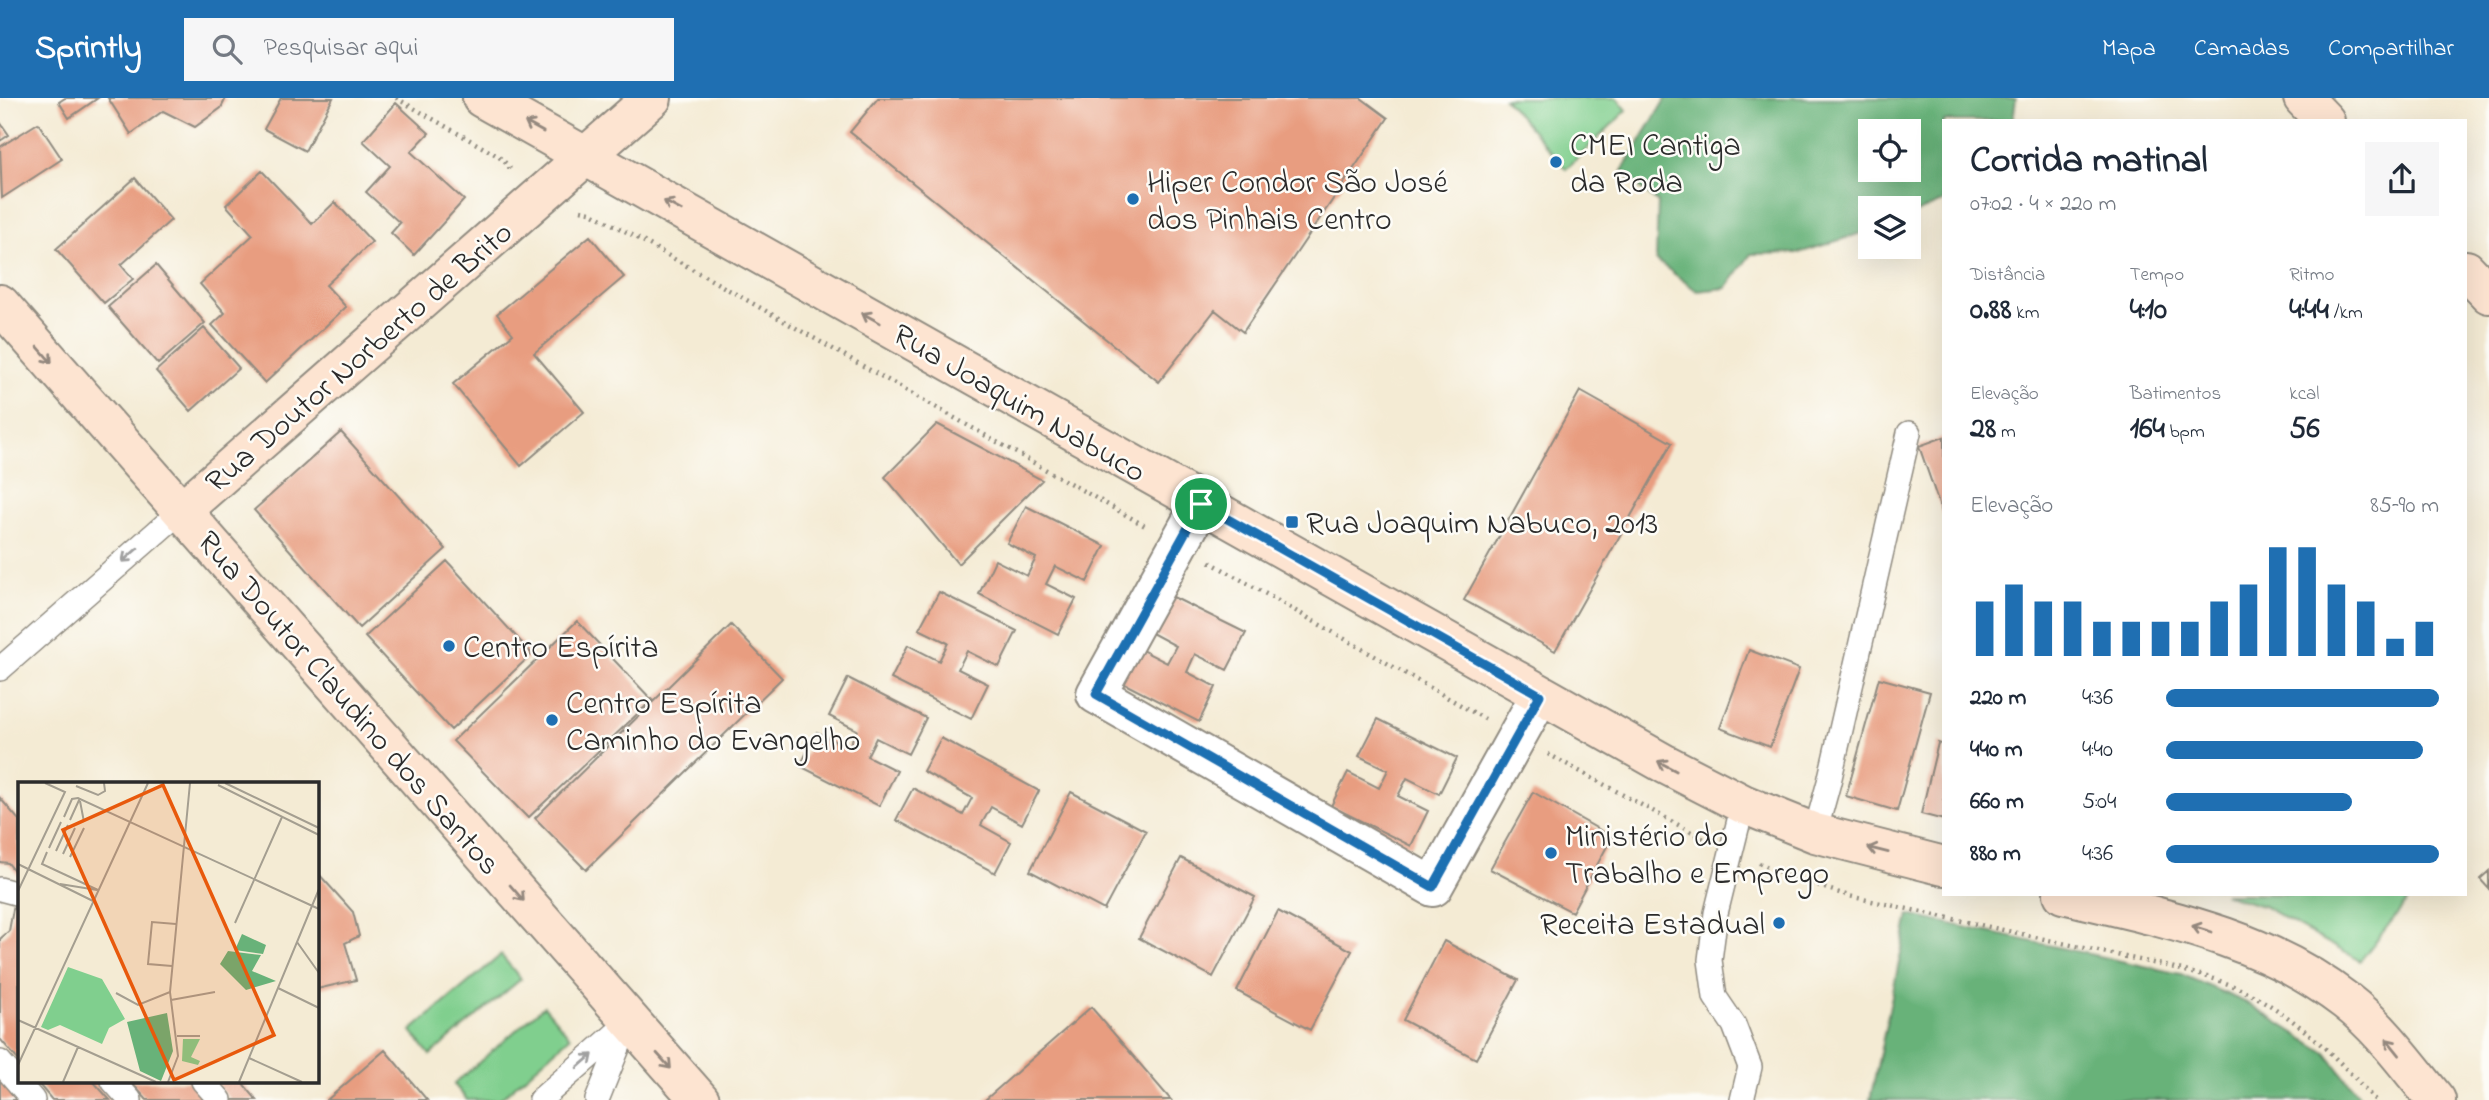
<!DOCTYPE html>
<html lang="pt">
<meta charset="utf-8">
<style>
:root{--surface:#fff;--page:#f6f6f7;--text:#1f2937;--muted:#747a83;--accent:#1f6fb2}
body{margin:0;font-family:"Indie Flower",sans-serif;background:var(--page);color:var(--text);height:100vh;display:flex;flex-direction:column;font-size:26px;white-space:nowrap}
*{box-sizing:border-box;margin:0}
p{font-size:23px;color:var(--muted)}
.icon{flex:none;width:38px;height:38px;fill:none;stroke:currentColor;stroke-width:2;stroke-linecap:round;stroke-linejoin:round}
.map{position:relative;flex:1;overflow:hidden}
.side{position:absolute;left:1942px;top:21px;width:525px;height:777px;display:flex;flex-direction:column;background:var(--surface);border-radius:0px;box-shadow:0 7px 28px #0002}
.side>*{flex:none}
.fabs{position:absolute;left:1858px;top:21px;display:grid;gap:14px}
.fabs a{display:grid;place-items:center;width:63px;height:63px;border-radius:0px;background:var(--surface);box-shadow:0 7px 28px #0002;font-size:35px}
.pin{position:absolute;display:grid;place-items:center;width:60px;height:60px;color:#fff;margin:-30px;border:4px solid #fff;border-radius:50%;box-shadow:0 2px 7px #0007}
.round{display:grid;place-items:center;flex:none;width:74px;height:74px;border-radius:0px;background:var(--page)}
.summary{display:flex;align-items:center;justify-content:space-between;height:119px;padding:0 28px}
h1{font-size:38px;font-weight:700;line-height:52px}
.figures{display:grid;grid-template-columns:repeat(3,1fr);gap:10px;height:119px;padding:7px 28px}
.figures div{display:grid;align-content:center}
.figures b{font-size:30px;font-weight:700}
.figures small{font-size:19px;font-weight:400}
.figures p{font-size:19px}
.chart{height:196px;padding:14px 28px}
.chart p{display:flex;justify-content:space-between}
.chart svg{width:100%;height:126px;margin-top:7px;stroke:var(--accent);stroke-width:6}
ul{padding:0 28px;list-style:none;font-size:23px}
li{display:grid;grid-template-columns:112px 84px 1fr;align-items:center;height:52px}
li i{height:18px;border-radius:9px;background:var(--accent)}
header{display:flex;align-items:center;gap:42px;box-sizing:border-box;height:98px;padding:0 35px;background:var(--accent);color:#fff}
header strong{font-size:33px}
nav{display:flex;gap:38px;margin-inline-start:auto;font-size:24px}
.search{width:490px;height:63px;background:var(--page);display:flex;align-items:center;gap:18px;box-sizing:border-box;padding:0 24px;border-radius:0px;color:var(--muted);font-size:26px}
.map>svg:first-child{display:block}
</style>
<header>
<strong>Sprintly</strong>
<div class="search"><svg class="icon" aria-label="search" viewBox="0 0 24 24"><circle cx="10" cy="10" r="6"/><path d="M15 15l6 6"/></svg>Pesquisar aqui</div>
<nav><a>Mapa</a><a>Camadas</a><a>Compartilhar</a></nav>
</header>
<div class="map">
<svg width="2489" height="1002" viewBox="0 0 2489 1002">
<rect width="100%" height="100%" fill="#fdfcf7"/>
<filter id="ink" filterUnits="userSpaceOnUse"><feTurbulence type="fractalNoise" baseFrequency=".0143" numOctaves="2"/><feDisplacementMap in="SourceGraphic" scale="14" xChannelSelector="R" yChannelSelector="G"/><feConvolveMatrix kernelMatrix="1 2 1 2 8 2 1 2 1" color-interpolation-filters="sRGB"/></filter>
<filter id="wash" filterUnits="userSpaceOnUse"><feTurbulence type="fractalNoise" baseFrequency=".00686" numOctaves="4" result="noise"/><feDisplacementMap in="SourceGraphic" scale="28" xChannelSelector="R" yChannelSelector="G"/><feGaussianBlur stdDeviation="1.57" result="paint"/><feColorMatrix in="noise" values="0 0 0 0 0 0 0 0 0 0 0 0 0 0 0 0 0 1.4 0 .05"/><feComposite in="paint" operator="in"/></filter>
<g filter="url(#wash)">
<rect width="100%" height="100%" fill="#f4ebd4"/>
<!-- green -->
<path fill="#80cf8e" stroke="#567d5c" stroke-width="2" d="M 1504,0 L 1617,0 L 1627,12 L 1566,71 Z
M 2224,796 L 2413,796 L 2360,863 L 2263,808 Z
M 501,857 L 521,881 L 430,957 L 411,933 Z
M 544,908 L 570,939 L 499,1002 L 467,1002 L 454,986 Z"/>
<!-- forest -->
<path fill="#68b279" stroke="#4a6e52" stroke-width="2" fill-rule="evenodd" d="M 1666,0 L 2016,0 L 2013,23 L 1944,23 L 1944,103 L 1909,118 L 1909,110 L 1871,110 L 1871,132 L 1799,155 L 1751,156 L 1726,190 L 1697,193 L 1656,162 L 1658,105 L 1622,73 ZM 1909,33 L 1909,72 L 1871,72 L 1871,33 Z
M 1909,817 L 2181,876 L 2249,906 L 2326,955 L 2363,1002 L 1870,1002 Z"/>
<g id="blocks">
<!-- building -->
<path fill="#e89d80" d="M 65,0 L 98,0 L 69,20 L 59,4 Z
M 108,0 L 226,0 L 221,10 L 195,29 L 163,13 L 131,36 Z
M 281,0 L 333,0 L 305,53 L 264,31 Z
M 878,0 L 1361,0 L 1388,20 L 1243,234 L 1215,212 L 1159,284 L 850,34 Z
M 396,5 L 429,35 L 411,54 L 464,102 L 414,157 L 391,135 L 400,125 L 366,94 L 390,68 L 363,43 Z
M 0,24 L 9,37 L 0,43 Z
M 38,25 L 62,61 L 2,100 L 0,49 Z
M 262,73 L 312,126 L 335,104 L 372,144 L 326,187 L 346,209 L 265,285 L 212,227 L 225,215 L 200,186 L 253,137 L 226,107 Z
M 135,80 L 171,122 L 121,167 L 133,181 L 104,205 L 56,151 Z
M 590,138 L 624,179 L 534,255 L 584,314 L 521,368 L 453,286 L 513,236 L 497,216 Z
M 156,167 L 205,225 L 158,266 L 108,209 Z
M 204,230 L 239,270 L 191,313 L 156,273 Z
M 1580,293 L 1672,345 L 1555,553 L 1464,502 Z
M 937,326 L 1042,382 L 958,466 L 885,379 Z
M 341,334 L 446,451 L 359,530 L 254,412 Z
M 1944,339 L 1944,420 L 1919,348 Z
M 1026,408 L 1105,448 L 1087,484 L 1055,468 L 1046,486 L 1076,501 L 1058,536 L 979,496 L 995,462 L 1027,478 L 1036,460 L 1007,445 Z
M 447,463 L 532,556 L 451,632 L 365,539 Z
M 939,494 L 1017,533 L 999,569 L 967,553 L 958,571 L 988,586 L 971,621 L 891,581 L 908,547 L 939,563 L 948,545 L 919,531 Z
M 1167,496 L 1246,535 L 1227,572 L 1195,556 L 1187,574 L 1216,589 L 1199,624 L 1119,583 L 1136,549 L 1167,565 L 1176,548 L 1148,533 Z
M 577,523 L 652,602 L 528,720 L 453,643 Z
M 731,527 L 782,580 L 586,772 L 535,720 Z
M 1749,552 L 1799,571 L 1770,649 L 1720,630 Z
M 848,580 L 926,620 L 908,656 L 876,640 L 867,658 L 897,673 L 879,708 L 800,668 L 817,634 L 848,650 L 857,632 L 829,618 Z
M 1879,580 L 1930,594 L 1897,713 L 1846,698 Z
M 1378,621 L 1457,660 L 1439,696 L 1407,680 L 1398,698 L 1428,713 L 1411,748 L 1331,708 L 1348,674 L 1379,690 L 1388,672 L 1359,658 Z
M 941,640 L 1039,693 L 1022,726 L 991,709 L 981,727 L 1011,744 L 995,775 L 896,722 L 913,690 L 963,717 L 972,700 L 923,673 Z
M 1938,645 L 1944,647 L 1944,722 L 1921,716 Z
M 1071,694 L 1146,733 L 1104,812 L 1030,773 Z
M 1533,694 L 1612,739 L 1572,814 L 1490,771 Z
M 0,700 L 19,722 L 19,963 L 0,941 L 0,841 L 9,833 L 19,779 L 8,765 L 0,764 Z
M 1181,760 L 1255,799 L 1213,879 L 1139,840 Z
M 2489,773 L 2489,791 L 2480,781 Z
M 317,774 L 353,814 L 359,838 L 345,845 L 356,882 L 317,891 Z
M 1278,813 L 1352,853 L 1310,932 L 1237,893 Z
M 1444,843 L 1518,882 L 1476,961 L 1403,922 Z
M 1091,909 L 1171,1002 L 985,1002 Z
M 385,952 L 427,1002 L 327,1002 Z
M 0,981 L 18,1002 L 0,1002 Z
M 36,983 L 93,983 L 110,1002 L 52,1002 Z
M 130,983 L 192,983 L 209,1002 L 147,1002 Z
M 214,983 L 241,983 L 257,1002 L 231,1002 Z"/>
</g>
</g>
<g filter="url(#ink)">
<use href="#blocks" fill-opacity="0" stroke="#908b80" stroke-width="2"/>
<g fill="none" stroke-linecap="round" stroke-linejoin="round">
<defs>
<path id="lane" d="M 0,571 L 182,412
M 1815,735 L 1829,684 L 1909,335
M 0,791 L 15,795
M 0,964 L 33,1002
M 113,983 L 130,1002
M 203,983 L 220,1002
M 540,1002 L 629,924
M 597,1002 L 626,930
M 1742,1002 L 1750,969 L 1734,927 L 1715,899 L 1710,862 L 1716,815 L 1743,706"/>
<path id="street" d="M 1201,406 L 1096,596 L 1433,789 L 1540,597"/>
<path id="secondary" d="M 482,0 L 1665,666 L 1743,706 L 1815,735 L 1944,768
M 2303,0 L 2325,23
M 2466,172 L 2489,196
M 0,206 L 700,1002
M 182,412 L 652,0
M 2063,796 C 2163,820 2264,839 2346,903 C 2381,930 2408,968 2436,1002"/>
</defs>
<!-- lane casing -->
<use href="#lane" stroke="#908b80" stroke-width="26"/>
<!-- street casing -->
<use href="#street" stroke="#908b80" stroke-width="42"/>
<!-- secondary casing -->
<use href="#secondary" stroke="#908b80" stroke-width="42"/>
<!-- path -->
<path stroke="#908b80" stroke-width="4.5" stroke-dasharray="2 5" stroke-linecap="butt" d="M 396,0 L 498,58 L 509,68 L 510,73
M 581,112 L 590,114 L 632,137 L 1147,429
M 1210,464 L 1485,621
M 1548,656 L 1706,742
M 1759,765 L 1788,778 L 1849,798 L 2171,869 C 2188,874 2206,878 2223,884 C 2284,906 2333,955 2375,1002"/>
<!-- lane -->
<use href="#lane" stroke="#fff" stroke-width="23"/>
<!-- street -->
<use href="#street" stroke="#fff" stroke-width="38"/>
<!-- secondary -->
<use href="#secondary" stroke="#fde4d1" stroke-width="38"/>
</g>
<!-- one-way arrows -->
<defs><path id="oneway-shaft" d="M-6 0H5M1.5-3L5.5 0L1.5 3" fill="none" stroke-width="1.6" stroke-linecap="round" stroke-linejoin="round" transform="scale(1.75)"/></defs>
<g stroke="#94887e">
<use href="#oneway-shaft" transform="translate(534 29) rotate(-151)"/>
<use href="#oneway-shaft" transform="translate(673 108) rotate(-151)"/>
<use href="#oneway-shaft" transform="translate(871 220) rotate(-151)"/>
<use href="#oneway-shaft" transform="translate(45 257) rotate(49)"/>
<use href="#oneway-shaft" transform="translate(1667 668) rotate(-152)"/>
<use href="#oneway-shaft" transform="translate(1878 752) rotate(-166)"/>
<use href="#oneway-shaft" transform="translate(517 795) rotate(49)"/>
<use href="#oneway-shaft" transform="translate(2202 831) rotate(-163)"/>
<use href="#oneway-shaft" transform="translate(2393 949) rotate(-129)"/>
<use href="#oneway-shaft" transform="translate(664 963) rotate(48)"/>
</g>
<g stroke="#a0a0a0">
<use href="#oneway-shaft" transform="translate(130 457) rotate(139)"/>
<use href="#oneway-shaft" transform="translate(585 963) rotate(-41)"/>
</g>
</g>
<g fill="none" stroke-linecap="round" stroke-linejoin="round" filter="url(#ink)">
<defs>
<path id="route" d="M 1201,406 L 1540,597 L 1433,789 L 1096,596 Z"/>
</defs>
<!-- route casing -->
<use href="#route" stroke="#fff" stroke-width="14"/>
<!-- route -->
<use href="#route" stroke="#1f6fb2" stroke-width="9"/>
</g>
<!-- markers -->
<g fill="#1f6fb2" stroke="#fdfcf7" stroke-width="2.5">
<circle cx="1556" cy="64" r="7"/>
<circle cx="1133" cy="101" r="7"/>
<rect x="1285" y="417" width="14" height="14" rx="3.5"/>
<circle cx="449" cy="548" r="7"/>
<circle cx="552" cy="622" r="7"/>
<circle cx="1551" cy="755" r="7"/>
<circle cx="1779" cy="825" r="7"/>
</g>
<g text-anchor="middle" stroke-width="5" stroke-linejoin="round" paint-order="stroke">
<!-- poi labels -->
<g font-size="32" fill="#2b2b2b" stroke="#fdfcf7" text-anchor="start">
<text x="1570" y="57">CMEI Cantiga<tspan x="1570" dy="37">da Roda</tspan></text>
<text x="1147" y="94">Hiper Condor São José<tspan x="1147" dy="37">dos Pinhais Centro</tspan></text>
<text x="1306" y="435">Rua Joaquim Nabuco, 2013</text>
<text x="463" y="559">Centro Espírita</text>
<text x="566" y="615">Centro Espírita<tspan x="566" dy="37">Caminho do Evangelho</tspan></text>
<text x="1565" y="748">Ministério do<tspan x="1565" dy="37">Trabalho e Emprego</tspan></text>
<text x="1765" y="836" text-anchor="end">Receita Estadual</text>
</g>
<!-- street labels -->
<g font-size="32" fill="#2b2b2b" stroke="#fdfcf7">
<text transform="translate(358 258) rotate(-41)" y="11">Rua Doutor Norberto de Brito</text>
<text transform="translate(1020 304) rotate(30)" y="11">Rua Joaquim Nabuco</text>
<text transform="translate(350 604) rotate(49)" y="11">Rua Doutor Claudino dos Santos</text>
</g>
</g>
<!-- overview -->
<g transform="translate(18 684)">
<rect width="301" height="301" fill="#f4ebd4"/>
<path d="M 50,185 L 84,197 L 107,237 L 91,246 L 84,262 L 42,243 L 30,248 L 23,245 ZM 165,257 L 182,257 L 173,275 L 182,279 L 180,283 L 164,279 Z" fill="#80cf8e"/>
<path d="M 224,152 L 248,163 L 245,172 L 217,168 ZM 210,169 L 243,173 L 234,189 L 258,199 L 228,208 L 202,182 ZM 149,231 L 155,269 L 143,299 L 122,289 L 109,240 Z" fill="#68b279"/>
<path fill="none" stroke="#a49e90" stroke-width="2" d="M 207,1 L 301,46M 200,3 L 301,53M 58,4 L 80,13 L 87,9 L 86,1M 62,19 L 66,40M 46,35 L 54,17 L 60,16 L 301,127M 52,38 L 62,16M 31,66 L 43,40M 38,69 L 50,43M 29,70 L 24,82 L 80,108M 45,72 L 57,46M 52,75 L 66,46M 0,82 L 75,119M 42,102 L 79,108M 0,109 L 47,10 L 27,1M 217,141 L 264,35M 279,160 L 301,191M 154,184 L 130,182 L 134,140 L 158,142M 260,206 L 301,226M 98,211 L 120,223 L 152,210M 153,218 L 197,210M 0,238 L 138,300M 159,254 L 182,254M 231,276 L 284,300M 0,283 L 130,1M 45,300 L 60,265M 150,300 L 160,274 L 152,210 L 172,1M 221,300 L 301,107"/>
<path fill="#e8590c" fill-opacity="0.15" stroke="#e8590c" stroke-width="3.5" d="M 145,3 L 256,253 L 156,298 L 45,48 Z"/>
<rect width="301" height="301" fill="none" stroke="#2b2b2b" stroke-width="3.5"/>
</g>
</svg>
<div class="fabs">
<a><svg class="icon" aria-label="locate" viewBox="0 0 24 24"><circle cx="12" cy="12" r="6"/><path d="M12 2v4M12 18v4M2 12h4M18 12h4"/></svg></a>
<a><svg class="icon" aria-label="layers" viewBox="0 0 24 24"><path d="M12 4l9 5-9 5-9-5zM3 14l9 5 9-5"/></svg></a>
</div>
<div class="pin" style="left:1201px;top:406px;background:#1e9e55"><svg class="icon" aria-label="arrive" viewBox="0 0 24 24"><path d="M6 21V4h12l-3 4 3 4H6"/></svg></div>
<section class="side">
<div class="summary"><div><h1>Corrida matinal</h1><p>07:02 · 4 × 220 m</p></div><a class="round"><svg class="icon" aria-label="share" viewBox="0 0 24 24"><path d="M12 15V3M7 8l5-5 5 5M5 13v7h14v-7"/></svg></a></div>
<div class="figures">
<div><p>Distância</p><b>0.88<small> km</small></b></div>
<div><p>Tempo</p><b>4:10</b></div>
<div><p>Ritmo</p><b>4:44<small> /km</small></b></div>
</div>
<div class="figures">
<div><p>Elevação</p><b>28<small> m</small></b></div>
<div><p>Batimentos</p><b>164<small> bpm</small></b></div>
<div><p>kcal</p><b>56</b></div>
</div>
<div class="chart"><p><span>Elevação</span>85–90 m</p>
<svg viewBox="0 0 160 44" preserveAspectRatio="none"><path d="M5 44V25M15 44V19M25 44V25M35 44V25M45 44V32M55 44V32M65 44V32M75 44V32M85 44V25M95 44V19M105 44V6M115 44V6M125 44V19M135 44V25M145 44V38M155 44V32"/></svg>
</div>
<ul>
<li><b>220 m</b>4:36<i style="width:100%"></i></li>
<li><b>440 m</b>4:40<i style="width:94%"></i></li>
<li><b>660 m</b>5:04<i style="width:68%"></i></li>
<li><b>880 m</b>4:36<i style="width:100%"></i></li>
</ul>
</section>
</div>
